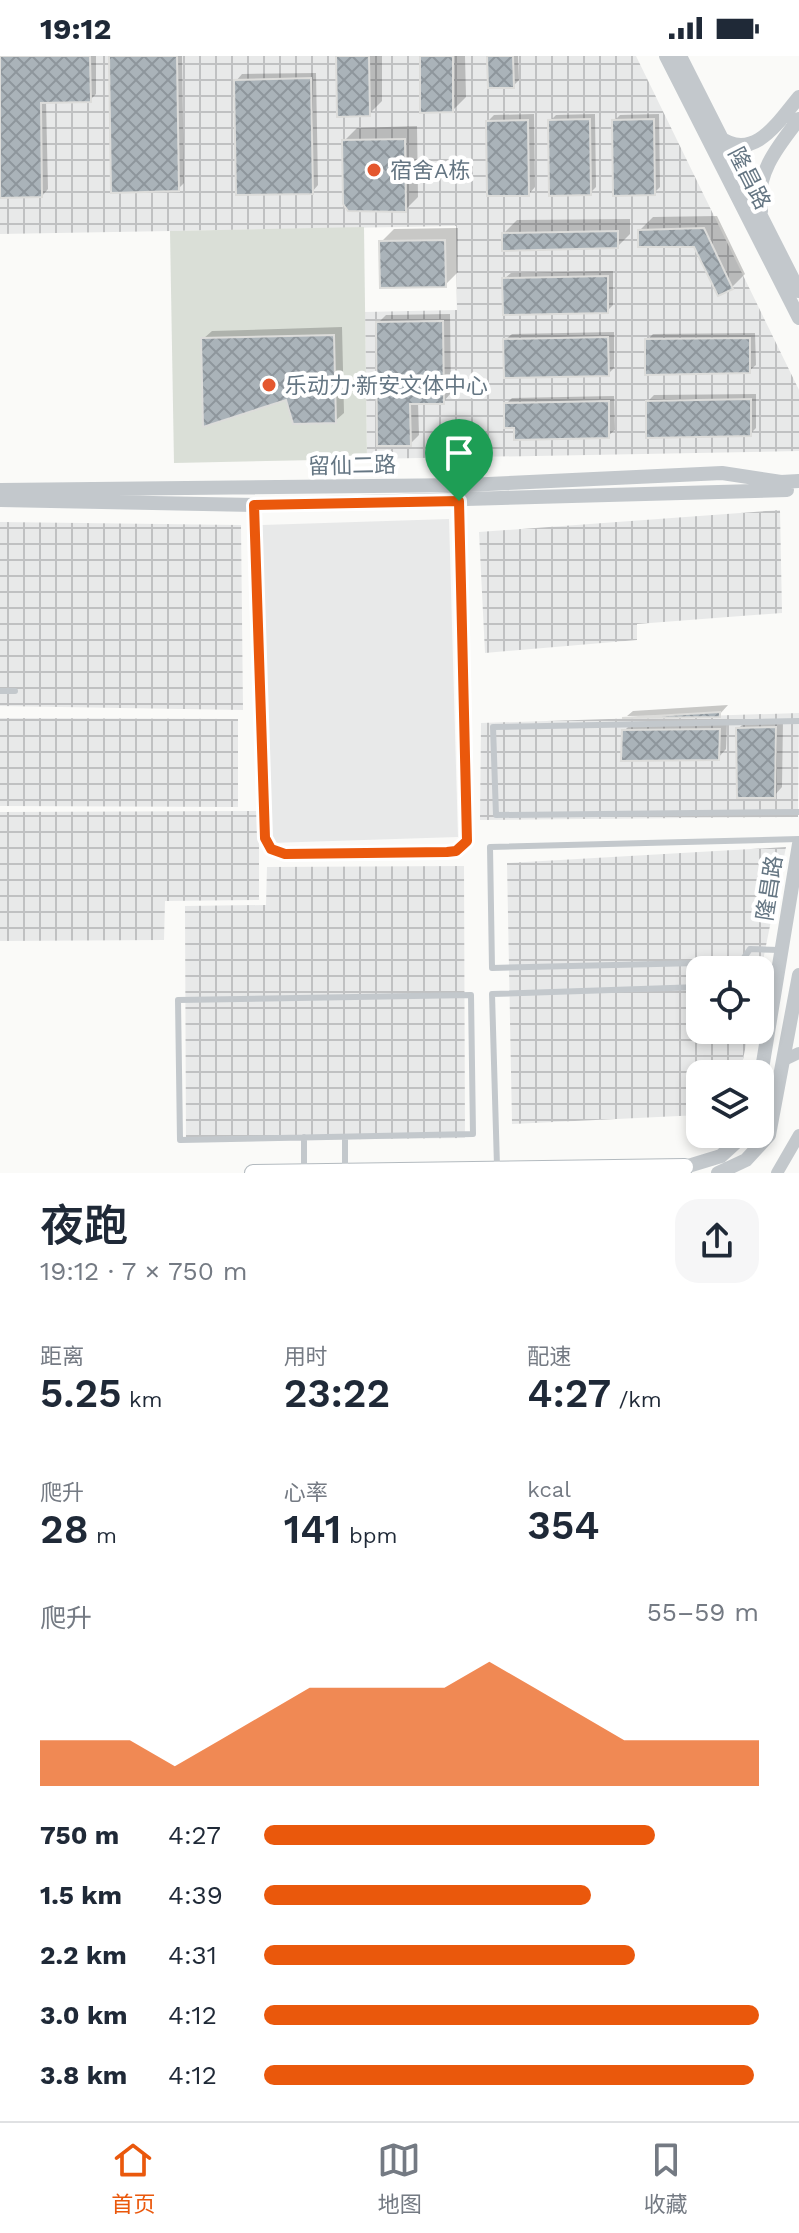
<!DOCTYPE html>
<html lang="zh">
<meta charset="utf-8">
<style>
:root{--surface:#fff;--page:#f6f6f7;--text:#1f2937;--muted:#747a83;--line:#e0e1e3;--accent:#ea580c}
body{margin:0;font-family:"Work Sans","Noto Sans SC",sans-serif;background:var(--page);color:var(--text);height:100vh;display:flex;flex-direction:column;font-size:30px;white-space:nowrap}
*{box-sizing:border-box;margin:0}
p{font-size:26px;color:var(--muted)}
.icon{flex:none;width:44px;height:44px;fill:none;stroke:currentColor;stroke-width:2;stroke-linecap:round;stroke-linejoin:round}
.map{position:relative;height:1117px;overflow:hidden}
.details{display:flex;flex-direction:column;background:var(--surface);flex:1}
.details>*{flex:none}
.controls{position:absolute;left:686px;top:900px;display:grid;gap:16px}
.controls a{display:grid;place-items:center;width:88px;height:88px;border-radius:16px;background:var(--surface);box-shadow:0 4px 12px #0003;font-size:40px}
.pin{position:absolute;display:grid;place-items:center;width:68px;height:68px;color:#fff;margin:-82px -34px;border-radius:50% 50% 50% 0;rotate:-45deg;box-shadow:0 0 8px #0007}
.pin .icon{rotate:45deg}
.round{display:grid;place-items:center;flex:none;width:84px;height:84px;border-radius:24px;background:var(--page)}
.summary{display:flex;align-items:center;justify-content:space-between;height:136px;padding:0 40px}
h1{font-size:44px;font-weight:600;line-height:60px}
.metrics{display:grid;grid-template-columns:repeat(3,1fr);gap:12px;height:136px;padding:8px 40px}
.metrics div{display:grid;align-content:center}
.metrics b{font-size:40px;font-weight:600}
.metrics small{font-size:22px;font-weight:400}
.metrics p{font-size:22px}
.chart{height:224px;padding:16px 40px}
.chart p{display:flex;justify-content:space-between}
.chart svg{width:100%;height:144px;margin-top:8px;fill:var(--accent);opacity:.7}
ul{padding:0 40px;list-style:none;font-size:26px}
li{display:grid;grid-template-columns:128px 96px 1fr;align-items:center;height:60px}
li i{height:20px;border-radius:10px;background:var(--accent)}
.status{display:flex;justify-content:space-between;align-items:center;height:56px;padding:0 40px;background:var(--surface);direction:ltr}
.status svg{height:22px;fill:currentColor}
.tab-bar{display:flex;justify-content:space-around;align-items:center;height:112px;border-top:2px solid var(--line);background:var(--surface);font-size:22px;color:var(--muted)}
.tab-bar a{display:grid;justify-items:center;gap:4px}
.tab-bar .current{color:var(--accent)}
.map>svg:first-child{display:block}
</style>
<div class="status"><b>19:12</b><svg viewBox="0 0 49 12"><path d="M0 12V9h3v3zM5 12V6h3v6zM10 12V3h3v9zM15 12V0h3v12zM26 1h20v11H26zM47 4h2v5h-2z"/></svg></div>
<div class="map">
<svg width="799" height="1117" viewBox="0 0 799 1117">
<defs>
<pattern id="industrial-grid" width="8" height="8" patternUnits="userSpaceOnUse" patternTransform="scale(2)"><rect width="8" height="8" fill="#e8e9e9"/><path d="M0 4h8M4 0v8" fill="none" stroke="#c0c1c2"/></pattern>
<pattern id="building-cross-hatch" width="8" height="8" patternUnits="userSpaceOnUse" patternTransform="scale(2)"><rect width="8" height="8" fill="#aab3b9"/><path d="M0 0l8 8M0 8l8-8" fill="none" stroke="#8e969c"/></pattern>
</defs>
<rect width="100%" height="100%" fill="#fafaf8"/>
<!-- built -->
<path fill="#e8e9e9" d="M 449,463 L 458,781 L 270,787 L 262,469 Z"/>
<!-- industrial -->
<path fill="url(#industrial-grid)" d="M 0,0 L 636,0 L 799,334 L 799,395 L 367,403 L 365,256 L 457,254 L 456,170 L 0,178 Z
M 780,454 L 782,557 L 637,568 L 637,584 L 485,597 L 479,476 Z
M 0,466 L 241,469 L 243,654 L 0,650 Z
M 799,657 L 798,761 L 480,764 L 481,667 Z
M 0,662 L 238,663 L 238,751 L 0,750 Z
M 259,755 L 259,844 L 165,845 L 164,884 L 0,885 L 0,756 Z
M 786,791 L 760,919 L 760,914 L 700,914 L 700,974 L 749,974 L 740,1018 L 700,1018 L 700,1059 L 512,1068 L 507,807 Z
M 464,810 L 465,1082 L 186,1085 L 185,850 L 266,849 L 267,811 Z"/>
<!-- park -->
<path fill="#dadfd7" d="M 364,171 L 367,403 L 174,407 L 170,175 Z"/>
<!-- shadow -->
<path fill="#0003" d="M 0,0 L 96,0 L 96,38 L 90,44 L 46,45 L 48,133 L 42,140 L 0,140 Z
M 111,0 L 182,0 L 184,127 L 178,133 Z
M 338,0 L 382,0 L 382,45 L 369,58 Z
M 422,0 L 465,0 L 466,41 L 453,54 Z
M 489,0 L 518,0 L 519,24 L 513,30 Z
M 316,17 L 318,129 L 312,136 L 236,25 L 242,18 Z
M 534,58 L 535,131 L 529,138 L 488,65 L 494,59 Z
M 595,58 L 596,131 L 590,137 L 550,65 L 556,59 Z
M 659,58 L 660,131 L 654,137 L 614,65 L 620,59 Z
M 417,70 L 418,141 L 405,154 L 344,85 L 357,72 Z
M 717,160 L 745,218 L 732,231 L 696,189 L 640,174 L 653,161 Z
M 630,163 L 630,178 L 617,191 L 504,177 L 517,164 Z
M 458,172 L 458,216 L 445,229 L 381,186 L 394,173 Z
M 613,215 L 613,249 L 607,255 L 504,223 L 511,217 Z
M 450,258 L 451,337 L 443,346 L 418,346 L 419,379 L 410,388 L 378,267 L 386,259 Z
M 342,271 L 344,357 L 335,365 L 287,342 L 203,283 L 212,275 Z
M 614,276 L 614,312 L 608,318 L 505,284 L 512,278 Z
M 755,277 L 756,309 L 749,315 L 647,284 L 653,278 Z
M 756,338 L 756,372 L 750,378 L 648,345 L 654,339 Z
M 614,340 L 615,374 L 608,380 L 516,370 L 506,348 L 512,342 Z
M 728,649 L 719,659 L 627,660 L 633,655 Z
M 783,664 L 782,731 L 774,740 L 738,673 L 746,665 Z
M 727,665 L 726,693 L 718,702 L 624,675 L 632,667 Z"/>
<!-- building -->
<path fill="url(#building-cross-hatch)" stroke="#dcdcda" stroke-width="2" d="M 0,0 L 90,0 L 91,46 L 41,47 L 42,141 L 0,142 Z
M 109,0 L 177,0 L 179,135 L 111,137 Z
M 336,0 L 369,0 L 370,60 L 337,61 Z
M 420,0 L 453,0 L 453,56 L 420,57 Z
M 487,0 L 513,0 L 514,32 L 488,32 Z
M 311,22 L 313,138 L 236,139 L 234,24 Z
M 590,63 L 591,139 L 549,140 L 548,64 Z
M 654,63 L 655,139 L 613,140 L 612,64 Z
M 528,64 L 529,140 L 487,140 L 486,65 Z
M 405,83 L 406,156 L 348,155 L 343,148 L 342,84 Z
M 704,172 L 733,233 L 718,240 L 694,191 L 638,191 L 638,174 Z
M 618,175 L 618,192 L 502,195 L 502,177 Z
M 445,184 L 446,231 L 380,232 L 379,185 Z
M 608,220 L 608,257 L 503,259 L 502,222 Z
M 443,265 L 444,348 L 410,348 L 411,390 L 377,390 L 376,266 Z
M 334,279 L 336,367 L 293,368 L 286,344 L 203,371 L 201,282 Z
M 608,281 L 609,320 L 504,322 L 503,283 Z
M 750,282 L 750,317 L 645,319 L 645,283 Z
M 751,343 L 751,380 L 646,382 L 646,345 Z
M 609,345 L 609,382 L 514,384 L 514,372 L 504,372 L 504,347 Z
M 720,656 L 720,661 L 622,662 Z
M 776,671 L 775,742 L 737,742 L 736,672 Z
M 720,673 L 719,704 L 621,705 L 622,674 Z"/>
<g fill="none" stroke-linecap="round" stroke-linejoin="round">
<defs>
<path id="secondary" d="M 253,1117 L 685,1111"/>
</defs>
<!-- secondary casing -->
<use href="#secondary" stroke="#b3babf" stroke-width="18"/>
<!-- service -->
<path stroke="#c3c8cc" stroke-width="6" d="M 254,449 L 267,788 L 285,798 L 447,796 L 462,791 L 470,778 L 459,445
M 0,635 L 15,635
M 799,665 L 493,671 L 496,759 L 799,756
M 779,894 L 750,893 L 741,906 L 492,912 L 490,791 L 799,783
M 760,929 L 776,928
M 471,939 L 473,1078 L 180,1084 L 178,944 Z
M 345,1081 L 345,1113
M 497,1110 L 492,938 L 700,931
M 304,1114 L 304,1081"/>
<!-- minor -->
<path stroke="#c3c8cc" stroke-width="12" d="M 786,1003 L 799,997
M 777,1117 L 799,1079"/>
<!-- tertiary -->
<path stroke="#c3c8cc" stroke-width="14" d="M 666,0 L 799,262
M 680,0 L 799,235
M 718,80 C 753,108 779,65 799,41
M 761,155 C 754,119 778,90 799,63
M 0,434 L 466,429 L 722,417 L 781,426 L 799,425
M 0,444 L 254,449 L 787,434
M 760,1025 L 799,788
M 685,1111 L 721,1100 L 745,1078
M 718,1117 L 746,1104 L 769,1079 L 799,919"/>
<!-- secondary -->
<use href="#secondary" stroke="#fff" stroke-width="16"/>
</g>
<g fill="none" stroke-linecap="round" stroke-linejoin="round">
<defs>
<path id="route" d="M 459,445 L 467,785 L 456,795 L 447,796 L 285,798 L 271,793 L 265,782 L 254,449 Z"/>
</defs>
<!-- route casing -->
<use href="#route" stroke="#fff" stroke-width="16"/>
<!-- route -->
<use href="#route" stroke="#ea580c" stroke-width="10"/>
</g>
<!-- markers -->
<g fill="#e4572e" stroke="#fff" stroke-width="3">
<circle cx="374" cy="114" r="8"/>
<circle cx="269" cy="329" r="8"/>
</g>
<g text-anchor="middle" stroke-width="8" stroke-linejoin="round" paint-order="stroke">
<!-- poi labels -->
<g font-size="22" fill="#657683" stroke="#fff" text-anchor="start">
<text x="390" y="122">宿舍A栋</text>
<text x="285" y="337">乐动力·新安文体中心</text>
</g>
<!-- street labels -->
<g font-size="22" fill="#657683" stroke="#fff">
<text transform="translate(750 122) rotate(63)" y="8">隆昌路</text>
<text transform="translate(352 409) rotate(-1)" y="8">留仙二路</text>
<text transform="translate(769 832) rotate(-81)" y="8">隆昌路</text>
</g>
</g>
</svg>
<div class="controls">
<a><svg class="icon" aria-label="locate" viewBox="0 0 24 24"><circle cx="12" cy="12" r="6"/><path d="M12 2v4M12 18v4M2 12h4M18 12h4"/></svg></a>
<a><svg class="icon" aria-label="layers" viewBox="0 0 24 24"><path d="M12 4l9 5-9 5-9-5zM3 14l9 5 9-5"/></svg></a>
</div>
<div class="pin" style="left:459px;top:445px;background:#1e9e55"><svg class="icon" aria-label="arrive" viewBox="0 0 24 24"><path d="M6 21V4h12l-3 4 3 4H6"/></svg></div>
</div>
<section class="details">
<div class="summary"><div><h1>夜跑</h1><p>19:12 · 7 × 750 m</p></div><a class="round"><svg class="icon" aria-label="share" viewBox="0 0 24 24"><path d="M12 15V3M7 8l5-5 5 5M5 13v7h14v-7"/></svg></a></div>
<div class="metrics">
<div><p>距离</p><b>5.25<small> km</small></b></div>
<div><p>用时</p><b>23:22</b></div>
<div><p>配速</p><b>4:27<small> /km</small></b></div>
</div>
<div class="metrics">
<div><p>爬升</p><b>28<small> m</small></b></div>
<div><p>心率</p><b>141<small> bpm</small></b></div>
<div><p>kcal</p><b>354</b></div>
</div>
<div class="chart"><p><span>爬升</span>55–59 m</p>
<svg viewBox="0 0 160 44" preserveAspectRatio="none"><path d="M0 44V30L10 30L20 30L30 38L40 30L50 22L60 14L70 14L80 14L90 14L100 6L110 14L120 22L130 30L140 30L150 30L160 30V44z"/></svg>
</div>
<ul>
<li><b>750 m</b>4:27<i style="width:79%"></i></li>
<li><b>1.5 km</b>4:39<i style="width:66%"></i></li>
<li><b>2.2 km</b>4:31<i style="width:75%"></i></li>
<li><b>3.0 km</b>4:12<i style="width:100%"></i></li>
<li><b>3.8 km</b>4:12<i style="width:99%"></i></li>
</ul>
</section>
<nav class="tab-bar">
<a class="current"><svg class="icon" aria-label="home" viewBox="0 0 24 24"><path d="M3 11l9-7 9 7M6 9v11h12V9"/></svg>首页</a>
<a><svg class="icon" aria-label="map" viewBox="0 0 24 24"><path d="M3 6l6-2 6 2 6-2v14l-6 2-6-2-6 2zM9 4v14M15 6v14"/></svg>地图</a>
<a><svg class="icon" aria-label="saved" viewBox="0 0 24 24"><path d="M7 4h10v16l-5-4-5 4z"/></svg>收藏</a>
</nav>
